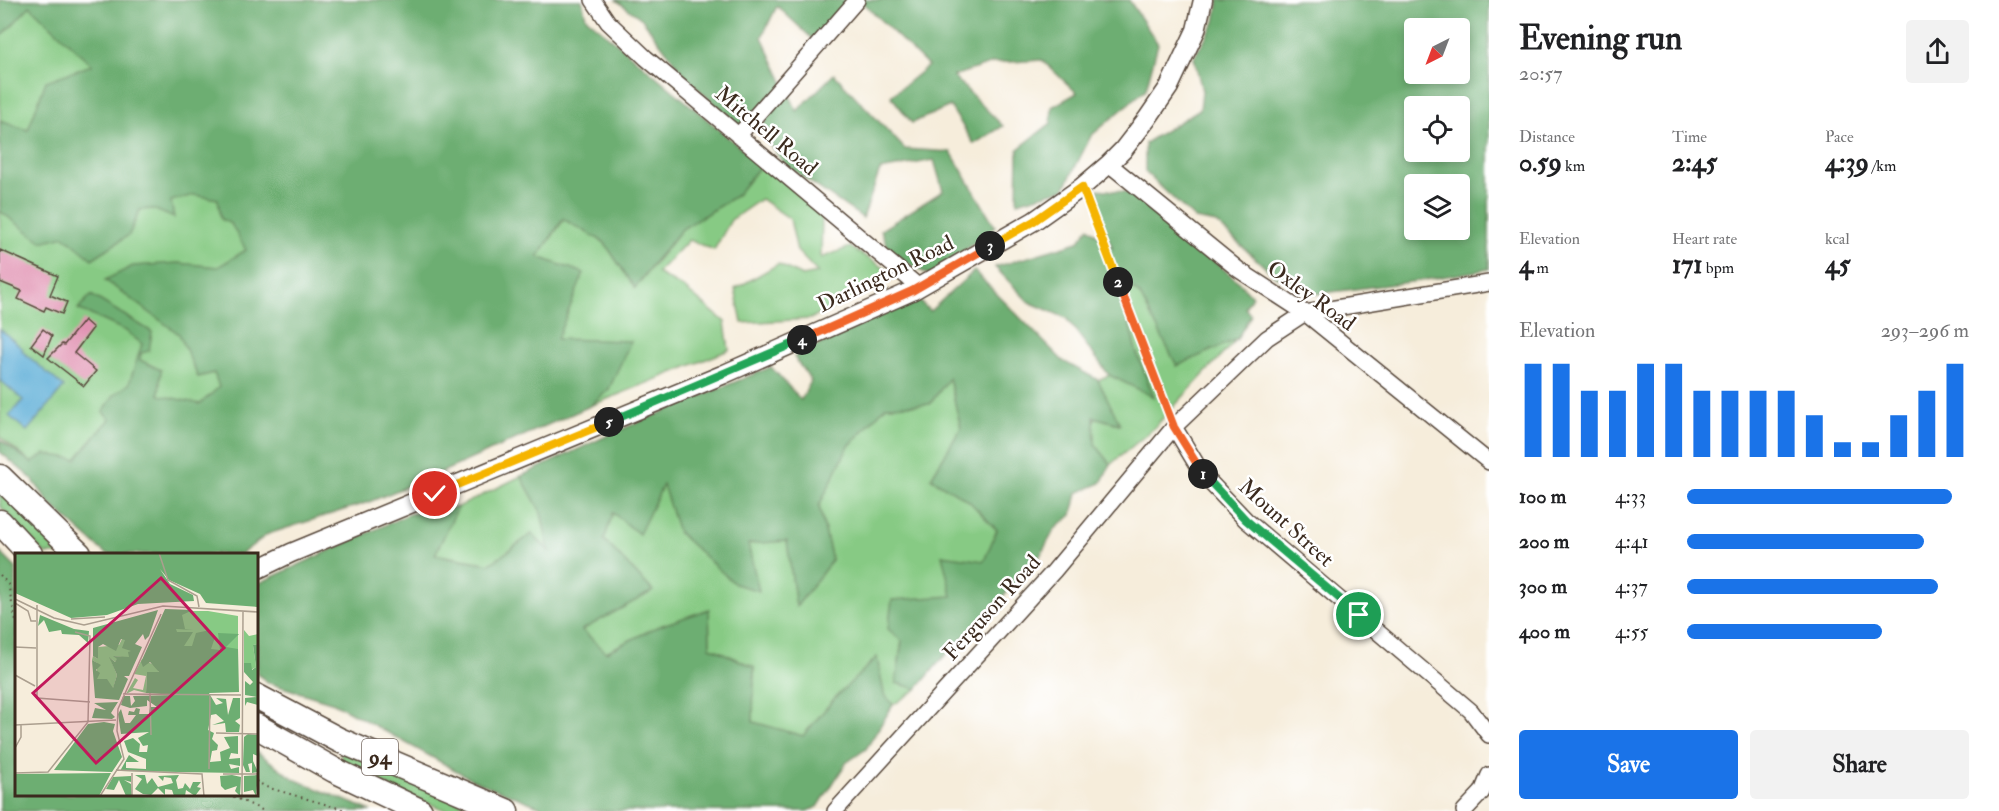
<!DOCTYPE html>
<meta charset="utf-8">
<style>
:root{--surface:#fff;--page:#f2f2f2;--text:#202124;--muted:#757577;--accent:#1a73e8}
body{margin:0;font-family:"IM FELL Double Pica",serif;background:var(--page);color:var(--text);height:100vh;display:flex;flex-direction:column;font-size:22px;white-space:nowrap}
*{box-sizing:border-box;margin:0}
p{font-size:20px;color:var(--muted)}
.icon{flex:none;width:33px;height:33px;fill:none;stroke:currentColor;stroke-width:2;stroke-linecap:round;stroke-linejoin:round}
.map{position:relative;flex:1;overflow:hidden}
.sheet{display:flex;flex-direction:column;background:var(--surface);width:510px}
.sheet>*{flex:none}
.needle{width:39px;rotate:222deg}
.fabs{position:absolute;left:1404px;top:18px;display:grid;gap:12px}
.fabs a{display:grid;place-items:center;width:66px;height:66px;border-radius:6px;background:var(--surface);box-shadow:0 3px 9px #0003;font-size:30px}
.pin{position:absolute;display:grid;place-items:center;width:51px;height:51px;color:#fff;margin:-26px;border:3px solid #fff;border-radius:50%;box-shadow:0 2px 6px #0007}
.km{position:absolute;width:30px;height:30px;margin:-15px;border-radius:50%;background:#222;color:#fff;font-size:16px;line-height:30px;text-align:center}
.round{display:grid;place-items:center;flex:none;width:63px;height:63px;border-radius:6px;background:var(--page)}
.headline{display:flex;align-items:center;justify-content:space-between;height:102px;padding:0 30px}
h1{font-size:33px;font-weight:800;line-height:45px}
.figures{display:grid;grid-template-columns:repeat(3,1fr);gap:9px;height:102px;padding:6px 30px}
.figures div{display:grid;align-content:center}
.figures b{font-size:26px;font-weight:800}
.figures small{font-size:16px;font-weight:400}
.figures p{font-size:16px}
.chart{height:168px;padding:12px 30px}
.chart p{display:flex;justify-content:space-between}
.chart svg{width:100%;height:108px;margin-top:6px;stroke:var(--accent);stroke-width:6}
.action{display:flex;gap:12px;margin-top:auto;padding:12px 30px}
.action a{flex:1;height:69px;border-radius:6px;background:var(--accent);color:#fff;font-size:24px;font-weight:800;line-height:69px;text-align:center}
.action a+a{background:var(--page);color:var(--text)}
ul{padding:0 30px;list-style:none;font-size:20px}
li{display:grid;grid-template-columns:96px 72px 1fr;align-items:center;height:45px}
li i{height:15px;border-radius:8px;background:var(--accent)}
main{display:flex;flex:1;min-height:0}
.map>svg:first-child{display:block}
</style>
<main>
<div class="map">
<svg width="1489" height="811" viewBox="0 0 1489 811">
<rect width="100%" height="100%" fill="#fff"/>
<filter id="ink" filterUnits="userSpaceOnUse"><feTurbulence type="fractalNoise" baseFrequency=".0167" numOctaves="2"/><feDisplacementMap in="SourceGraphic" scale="12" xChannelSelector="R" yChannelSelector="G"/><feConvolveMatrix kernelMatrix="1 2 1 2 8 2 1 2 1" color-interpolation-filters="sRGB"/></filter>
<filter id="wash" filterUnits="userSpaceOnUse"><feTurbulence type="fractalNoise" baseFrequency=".008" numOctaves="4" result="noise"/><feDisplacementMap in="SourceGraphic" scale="24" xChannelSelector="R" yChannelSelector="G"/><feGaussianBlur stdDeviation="1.35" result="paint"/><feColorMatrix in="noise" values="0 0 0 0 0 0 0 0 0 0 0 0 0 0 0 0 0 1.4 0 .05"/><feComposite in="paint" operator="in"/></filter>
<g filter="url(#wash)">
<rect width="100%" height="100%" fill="#f6eddb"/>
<!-- green -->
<path fill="#87ca84" stroke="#617a51" stroke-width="1.5" d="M 0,0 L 37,0 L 503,432 L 216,554 L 32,463 L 0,437 Z
M 761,165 L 787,179 L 822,214 L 821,258 L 850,247 L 896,275 L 810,319 L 742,323 L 735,289 L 778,264 L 802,276 L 818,273 L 797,251 L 790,219 L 761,199 L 731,220 L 714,250 L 689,240 L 657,273 L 684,288 L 725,322 L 729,350 L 590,406 L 609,389 L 557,339 L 538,257 L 564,219 L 604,242 L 635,288 L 682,229 L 737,195 Z
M 1116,274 L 1140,295 L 1177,365 L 1237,339 L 1153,429 L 1111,464 L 1095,444 L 1094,417 L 1119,424 L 1098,380 L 1109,375 L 1154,396 L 1136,351 Z
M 949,377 L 961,428 L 931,478 L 969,501 L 997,530 L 984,562 L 953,596 L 902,641 L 896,683 L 917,689 L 893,705 L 884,694 L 877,658 L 834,699 L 803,736 L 753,722 L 754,667 L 710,647 L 709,610 L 657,627 L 606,652 L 581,629 L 653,591 L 604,540 L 613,512 L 639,533 L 663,484 L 748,544 L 787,540 L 796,606 L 832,560 L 819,506 L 848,447 L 886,406 L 930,404 Z
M 521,476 L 541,512 L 550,552 L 532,534 L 490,564 L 434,554 L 458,507 Z
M 0,490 L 61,554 L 45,554 L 0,506 Z
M 341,751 L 480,811 L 448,811 L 398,791 L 341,762 Z"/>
<!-- forest -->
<path fill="#6dae72" stroke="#546c48" stroke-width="1.5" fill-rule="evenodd" d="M 0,0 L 582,0 L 586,17 L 761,165 L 737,195 L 682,229 L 654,262 L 635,288 L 604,242 L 563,219 L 538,257 L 584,273 L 557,339 L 631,341 L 609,389 L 590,406 L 442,472 L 369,502 L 268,534 L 241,554 L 106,554 L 50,504 L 32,479 L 0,452 L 0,440 L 32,463 L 45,454 L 76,459 L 110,419 L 103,412 L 114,395 L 129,384 L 142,344 L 126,331 L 78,309 L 91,295 L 152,332 L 149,351 L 141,353 L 140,360 L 161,370 L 159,395 L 200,404 L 219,387 L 214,373 L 198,377 L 179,334 L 105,280 L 133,266 L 178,263 L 218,267 L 246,250 L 231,224 L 221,219 L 218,199 L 194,195 L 171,201 L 174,218 L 153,209 L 140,210 L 129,235 L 92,259 L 64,236 L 42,242 L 0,211 L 0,121 L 28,130 L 46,81 L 92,65 L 30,6 L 0,38 Z
M 616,0 L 1129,0 L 1158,44 L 1146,89 L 1091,136 L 1064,189 L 1017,202 L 1018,149 L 1051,123 L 1052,107 L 1077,93 L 1042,60 L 993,63 L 953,76 L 1003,126 L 974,144 L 950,106 L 912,123 L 891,96 L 928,66 L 863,3 L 818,44 L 777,6 L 762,37 L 797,111 L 834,74 L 905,149 L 951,152 L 995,226 L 932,277 L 890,253 L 881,230 L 943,191 L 934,160 L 880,170 L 863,218 L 785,165 L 761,132 L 771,106 L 742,130 L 686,77 L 642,19 Z
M 1219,0 L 1489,0 L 1489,269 L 1418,281 L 1316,294 L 1275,276 L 1216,223 L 1195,219 L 1145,172 L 1145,143 L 1200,109 L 1202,91 L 1194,57 L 1215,22 ZM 1414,28 L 1460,28 L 1460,74 L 1414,74 ZM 1414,106 L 1460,106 L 1460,152 L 1414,152 ZM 1460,184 L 1460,230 L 1414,230 L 1414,184 Z
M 1098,189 L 1133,193 L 1239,282 L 1252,296 L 1245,308 L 1251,315 L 1237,339 L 1177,366 L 1140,295 L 1117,275 L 1136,351 L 1154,397 L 1109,375 L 1066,318 L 1029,302 L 995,267 L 1078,242 L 1089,227 L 1113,249 L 1101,220 Z
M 974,271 L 1063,361 L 1098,380 L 1120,424 L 1094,417 L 1095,444 L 1111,464 L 1101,483 L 1077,493 L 1072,515 L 1055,529 L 1037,561 L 940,661 L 917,689 L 896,683 L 902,641 L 888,629 L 892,600 L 952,596 L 942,555 L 984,561 L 997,530 L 969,501 L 931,478 L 961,428 L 949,378 L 930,404 L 886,406 L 848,447 L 819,506 L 832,560 L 796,607 L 787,541 L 748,544 L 759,591 L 735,584 L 678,532 L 663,485 L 639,534 L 613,513 L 604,540 L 653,591 L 582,630 L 606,652 L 657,627 L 709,609 L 710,647 L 754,667 L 753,722 L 803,736 L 834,699 L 877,657 L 884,694 L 893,705 L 866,749 L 846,763 L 818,807 L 808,811 L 551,811 L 473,780 L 334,703 L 269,683 L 257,674 L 257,584 L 409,514 L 458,507 L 435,555 L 490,564 L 532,534 L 549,551 L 541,512 L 521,476 L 615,432 L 771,367 L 801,400 L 811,381 L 794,357 L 916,298 L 930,311 Z
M 0,552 L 16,568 L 16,794 L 256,794 L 257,752 L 296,780 L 371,811 L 0,811 Z"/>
<!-- water -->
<path fill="#5cadd7" stroke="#4c6c7a" stroke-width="1.5" d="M 0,329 L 23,349 L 22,351 L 64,387 L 27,431 L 9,416 L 23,400 L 0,380 Z"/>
<g id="blocks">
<!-- building -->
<path fill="#e193b2" d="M 0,250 L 58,276 L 50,295 L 67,302 L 62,314 L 46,307 L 44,311 L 18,299 L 22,291 L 0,282 Z
M 84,320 L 93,328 L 74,353 L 96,371 L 84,386 L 48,358 L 62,344 L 64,345 Z
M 43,329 L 52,336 L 44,355 L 31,345 Z"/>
</g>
</g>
<g filter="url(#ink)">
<use href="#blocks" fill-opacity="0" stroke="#57473a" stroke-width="1.5"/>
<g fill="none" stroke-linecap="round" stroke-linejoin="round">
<defs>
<path id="minor" d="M 593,0 L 608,22 L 646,58 L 919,287
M 738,136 L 857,0
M 1109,164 L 1239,270 L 1305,313 L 1489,462
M 1174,427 L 1203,475 L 1246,520 L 1471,711 L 1489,735
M 835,811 L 1054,571 L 1174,427 L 1267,338 L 1305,313 L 1489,283
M 1464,811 L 1482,792 L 1489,775"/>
<path id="tertiary" d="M 256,570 L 291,553 L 722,375 L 912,291 L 1034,221 L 1082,187 L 1109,164 L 1123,150 L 1147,119 L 1169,87 L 1196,30 L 1203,0"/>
<path id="trunk" d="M 0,477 L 79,554
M 0,522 L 30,554
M 256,696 L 339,740 L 506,811
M 256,726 L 334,770 L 420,811"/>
</defs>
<!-- minor casing -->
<use href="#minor" stroke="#57473a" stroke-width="18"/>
<!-- tertiary casing -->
<use href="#tertiary" stroke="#57473a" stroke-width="21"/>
<!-- trunk casing -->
<use href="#trunk" stroke="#57473a" stroke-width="27"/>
<!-- path -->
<path stroke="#57473a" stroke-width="2" stroke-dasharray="1.5 4.5" stroke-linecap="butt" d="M 1087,201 L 1168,411
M 0,575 L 8,584 L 16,622
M 256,781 L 266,787 L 349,811
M 228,794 L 264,811"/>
<!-- minor -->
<use href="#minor" stroke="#fff" stroke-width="15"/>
<!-- tertiary -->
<use href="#tertiary" stroke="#fff" stroke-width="18"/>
<!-- trunk -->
<use href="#trunk" stroke="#fff" stroke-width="24"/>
</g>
</g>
<g fill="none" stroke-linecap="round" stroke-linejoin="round" filter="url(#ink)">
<defs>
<path id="split-1" d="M 1203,474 L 1246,520 L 1359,615"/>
<path id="split-2" d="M 1118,282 L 1174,427 L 1203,474"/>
<path id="split-3" d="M 990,246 L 1034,221 L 1082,187 L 1118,282"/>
<path id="split-4" d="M 802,340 L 912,291 L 990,246"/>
<path id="split-5" d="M 609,422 L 802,340"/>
<path id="split-6" d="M 435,494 L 609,422"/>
</defs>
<!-- split-1 casing -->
<use href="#split-1" stroke="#fff" stroke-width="12"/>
<!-- split-2 casing -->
<use href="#split-2" stroke="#fff" stroke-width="12"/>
<!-- split-3 casing -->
<use href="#split-3" stroke="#fff" stroke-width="12"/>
<!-- split-4 casing -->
<use href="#split-4" stroke="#fff" stroke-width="12"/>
<!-- split-5 casing -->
<use href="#split-5" stroke="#fff" stroke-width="12"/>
<!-- split-6 casing -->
<use href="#split-6" stroke="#fff" stroke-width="12"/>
<!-- split-1 -->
<use href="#split-1" stroke="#22a559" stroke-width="8"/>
<!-- split-2 -->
<use href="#split-2" stroke="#f0652b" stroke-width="8"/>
<!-- split-3 -->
<use href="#split-3" stroke="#f5b400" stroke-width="8"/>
<!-- split-4 -->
<use href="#split-4" stroke="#f0652b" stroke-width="8"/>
<!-- split-5 -->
<use href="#split-5" stroke="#22a559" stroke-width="8"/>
<!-- split-6 -->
<use href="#split-6" stroke="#f5b400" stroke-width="8"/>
</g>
<g text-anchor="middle" stroke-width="5" stroke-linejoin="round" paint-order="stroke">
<!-- shield labels -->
<rect fill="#fff" stroke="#766a62" stroke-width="1.5" x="362" y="739" width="36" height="36" rx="4.5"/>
<g font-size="21" font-weight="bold" fill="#3b2a1e">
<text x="380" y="764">94</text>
</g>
<!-- street labels -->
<g font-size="22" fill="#3b2a1e" stroke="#fff">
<text transform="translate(767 130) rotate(40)" y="8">Mitchell Road</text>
<text transform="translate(885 273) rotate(-26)" y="8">Darlington Road</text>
<text transform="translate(1312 295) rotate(36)" y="8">Oxley Road</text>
<text transform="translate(1287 522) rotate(42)" y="8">Mount Street</text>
<text transform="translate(991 607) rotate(-48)" y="8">Ferguson Road</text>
</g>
</g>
<!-- overview -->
<g transform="translate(15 553)">
<rect width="243" height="243" fill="#f6eddb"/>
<path d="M 154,58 L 193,58 L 223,63 L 223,98 L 132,97 ZM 229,77 L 234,83 L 243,81 L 243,91 L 238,92 L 241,114 L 236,117 L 229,110 ZM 107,86 L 110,86 L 117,98 L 115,105 L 99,103 L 103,106 L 100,109 L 95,105 L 102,122 L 98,136 L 82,127 L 82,110 L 77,107 L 78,103 L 83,106 L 83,94 L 104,92 ZM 127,106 L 143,114 L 144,120 L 132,120 L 131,140 L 119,137 L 111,141 L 120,125 L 123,127 L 118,135 L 128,137 L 131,123 L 119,121 Z" fill="#87ca84"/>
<path d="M 0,0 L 243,0 L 243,54 L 191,50 L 185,41 L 154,27 L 145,16 L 155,31 L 178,42 L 179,48 L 123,51 L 92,62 L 56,65 L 0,40 ZM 150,56 L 178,57 L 167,62 L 170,76 L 178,77 L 161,76 L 162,79 L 178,79 L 169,93 L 177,93 L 181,80 L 195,77 L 200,84 L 196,96 L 205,97 L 203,80 L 224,81 L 211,94 L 223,96 L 224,139 L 194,140 L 201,152 L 208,150 L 201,145 L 211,146 L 213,162 L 218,145 L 225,145 L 225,165 L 220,168 L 225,172 L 224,179 L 211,179 L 210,170 L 197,172 L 209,168 L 201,161 L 196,162 L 193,177 L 199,180 L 197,186 L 203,192 L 202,197 L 197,198 L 195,209 L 206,208 L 205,199 L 215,195 L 209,184 L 223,183 L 223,201 L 216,200 L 214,206 L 225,205 L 225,213 L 214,211 L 216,216 L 224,214 L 224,220 L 105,218 L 114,202 L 124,209 L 111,209 L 111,215 L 131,216 L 131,206 L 113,199 L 109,188 L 118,185 L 125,191 L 124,199 L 132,199 L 133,192 L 128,193 L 123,185 L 134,179 L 106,181 L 103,161 L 106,156 L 110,170 L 115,170 L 121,162 L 113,162 L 114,158 L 119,159 L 121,155 L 125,156 L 124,161 L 134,161 L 135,154 L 142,154 L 132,147 L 132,153 L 115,155 L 106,152 L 108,143 L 115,143 L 116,153 L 120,148 L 118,143 L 161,142 L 131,140 L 132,119 L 144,119 L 135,109 L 128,114 L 126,109 ZM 143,57 L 134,83 L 130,87 L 128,81 L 120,91 L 127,94 L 114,123 L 109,123 L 113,126 L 104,147 L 80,145 L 77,107 L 86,112 L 81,117 L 85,120 L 82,126 L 92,126 L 98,135 L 102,122 L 94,104 L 100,109 L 102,106 L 98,103 L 114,104 L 113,99 L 116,98 L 107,95 L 110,87 L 106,86 L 101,98 L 88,91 L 83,94 L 83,106 L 78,103 L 78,75 ZM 25,62 L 59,76 L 74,78 L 73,90 L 64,82 L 47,81 L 46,77 L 34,79 L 29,67 L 23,73 ZM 243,91 L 243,152 L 232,149 L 230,153 L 230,145 L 242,144 L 230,142 L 230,128 L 235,132 L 238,129 L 229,119 L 229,110 L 236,110 L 237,117 L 241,114 L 238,92 ZM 103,149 L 96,160 L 100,164 L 97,166 L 77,165 L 80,155 L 91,157 L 79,150 ZM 89,169 L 100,171 L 98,178 L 107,204 L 97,219 L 39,217 L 73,171 ZM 233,181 L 243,182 L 243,203 L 238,201 L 238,208 L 243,219 L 237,220 L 237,210 L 233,211 L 235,219 L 231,219 L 228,212 L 229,184 ZM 96,220 L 84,243 L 0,243 L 0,221 ZM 120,222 L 130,222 L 132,231 L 137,225 L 143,234 L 158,230 L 156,225 L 149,224 L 148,228 L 143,223 L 164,222 L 161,227 L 163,236 L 168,235 L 170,230 L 175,236 L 178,229 L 186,229 L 182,234 L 186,235 L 180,243 L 171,237 L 170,243 L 159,243 L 157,237 L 150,236 L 150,242 L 143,235 L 136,242 L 128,241 L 120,236 L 127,226 ZM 217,222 L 226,224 L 225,243 L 220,238 L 222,233 L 210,237 L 206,233 L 205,223 ZM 243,222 L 241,243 L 238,237 L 229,239 L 229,223 ZM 116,223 L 116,229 L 109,227 L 116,231 L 117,243 L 111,243 L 104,227 L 99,237 L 91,236 L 98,224 Z" fill="#6dae72"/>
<path fill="none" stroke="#ab9f8f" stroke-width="1.5" d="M 144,0 L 153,27 L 182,43 L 184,54M 0,46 L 39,65 L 69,72 L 148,53 L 243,59M 0,50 L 13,58 L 16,68 L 21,68M 22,52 L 22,145 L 75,149M 56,66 L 90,64M 0,94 L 21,95M 0,122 L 20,133M 135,140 L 136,182M 108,141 L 226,142M 0,172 L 101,167M 201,180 L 243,181M 0,195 L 6,184 L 6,172M 194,216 L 195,143M 101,217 L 187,221 L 189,243M 0,220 L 33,219 L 73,169 L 75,83 L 60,79M 208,221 L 243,221M 85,243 L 109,206 L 102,178 L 103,156 L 146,61M 117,243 L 117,220M 227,243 L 228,59"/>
<path fill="#c2185b" fill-opacity="0.15" stroke="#c2185b" stroke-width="3" d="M 146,25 L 209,95 L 81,210 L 18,140 Z"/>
<rect width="243" height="243" fill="none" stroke="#3b2a1e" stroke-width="3"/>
</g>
</svg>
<div class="fabs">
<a><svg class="needle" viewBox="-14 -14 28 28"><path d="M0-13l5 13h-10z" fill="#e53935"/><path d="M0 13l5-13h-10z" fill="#757577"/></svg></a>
<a><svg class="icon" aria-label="locate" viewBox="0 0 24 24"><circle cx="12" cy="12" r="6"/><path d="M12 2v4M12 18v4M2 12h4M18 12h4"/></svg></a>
<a><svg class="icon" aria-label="layers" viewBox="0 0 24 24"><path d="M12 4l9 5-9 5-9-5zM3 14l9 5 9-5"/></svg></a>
</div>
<div class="pin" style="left:1359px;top:615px;background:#1e9e55"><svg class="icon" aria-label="arrive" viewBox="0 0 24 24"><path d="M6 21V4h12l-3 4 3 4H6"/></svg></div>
<div class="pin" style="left:435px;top:494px;background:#d93025"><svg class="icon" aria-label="check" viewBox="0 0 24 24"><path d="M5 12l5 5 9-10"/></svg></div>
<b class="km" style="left:1203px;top:474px">1</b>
<b class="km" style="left:1118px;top:282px">2</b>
<b class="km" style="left:990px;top:246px">3</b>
<b class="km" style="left:802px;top:340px">4</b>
<b class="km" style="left:609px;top:422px">5</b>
</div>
<section class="sheet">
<div class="headline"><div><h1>Evening run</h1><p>20:57</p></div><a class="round"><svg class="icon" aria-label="share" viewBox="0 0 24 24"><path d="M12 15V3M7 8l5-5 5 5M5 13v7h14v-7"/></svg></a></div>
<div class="figures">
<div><p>Distance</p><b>0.59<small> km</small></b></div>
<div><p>Time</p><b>2:45</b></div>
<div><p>Pace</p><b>4:39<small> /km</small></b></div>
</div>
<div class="figures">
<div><p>Elevation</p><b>4<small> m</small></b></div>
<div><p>Heart rate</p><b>171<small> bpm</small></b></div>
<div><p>kcal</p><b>45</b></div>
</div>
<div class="chart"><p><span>Elevation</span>293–296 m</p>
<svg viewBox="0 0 160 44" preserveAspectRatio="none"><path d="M5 44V6M15 44V6M25 44V17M35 44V17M45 44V6M55 44V6M65 44V17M75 44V17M85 44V17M95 44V17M105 44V27M115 44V38M125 44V38M135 44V27M145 44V17M155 44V6"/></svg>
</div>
<ul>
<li><b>100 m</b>4:33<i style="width:94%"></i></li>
<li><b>200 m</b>4:41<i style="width:84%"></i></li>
<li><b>300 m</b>4:37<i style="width:89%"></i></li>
<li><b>400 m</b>4:55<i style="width:69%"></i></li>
</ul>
<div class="action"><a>Save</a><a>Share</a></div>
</section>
</main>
